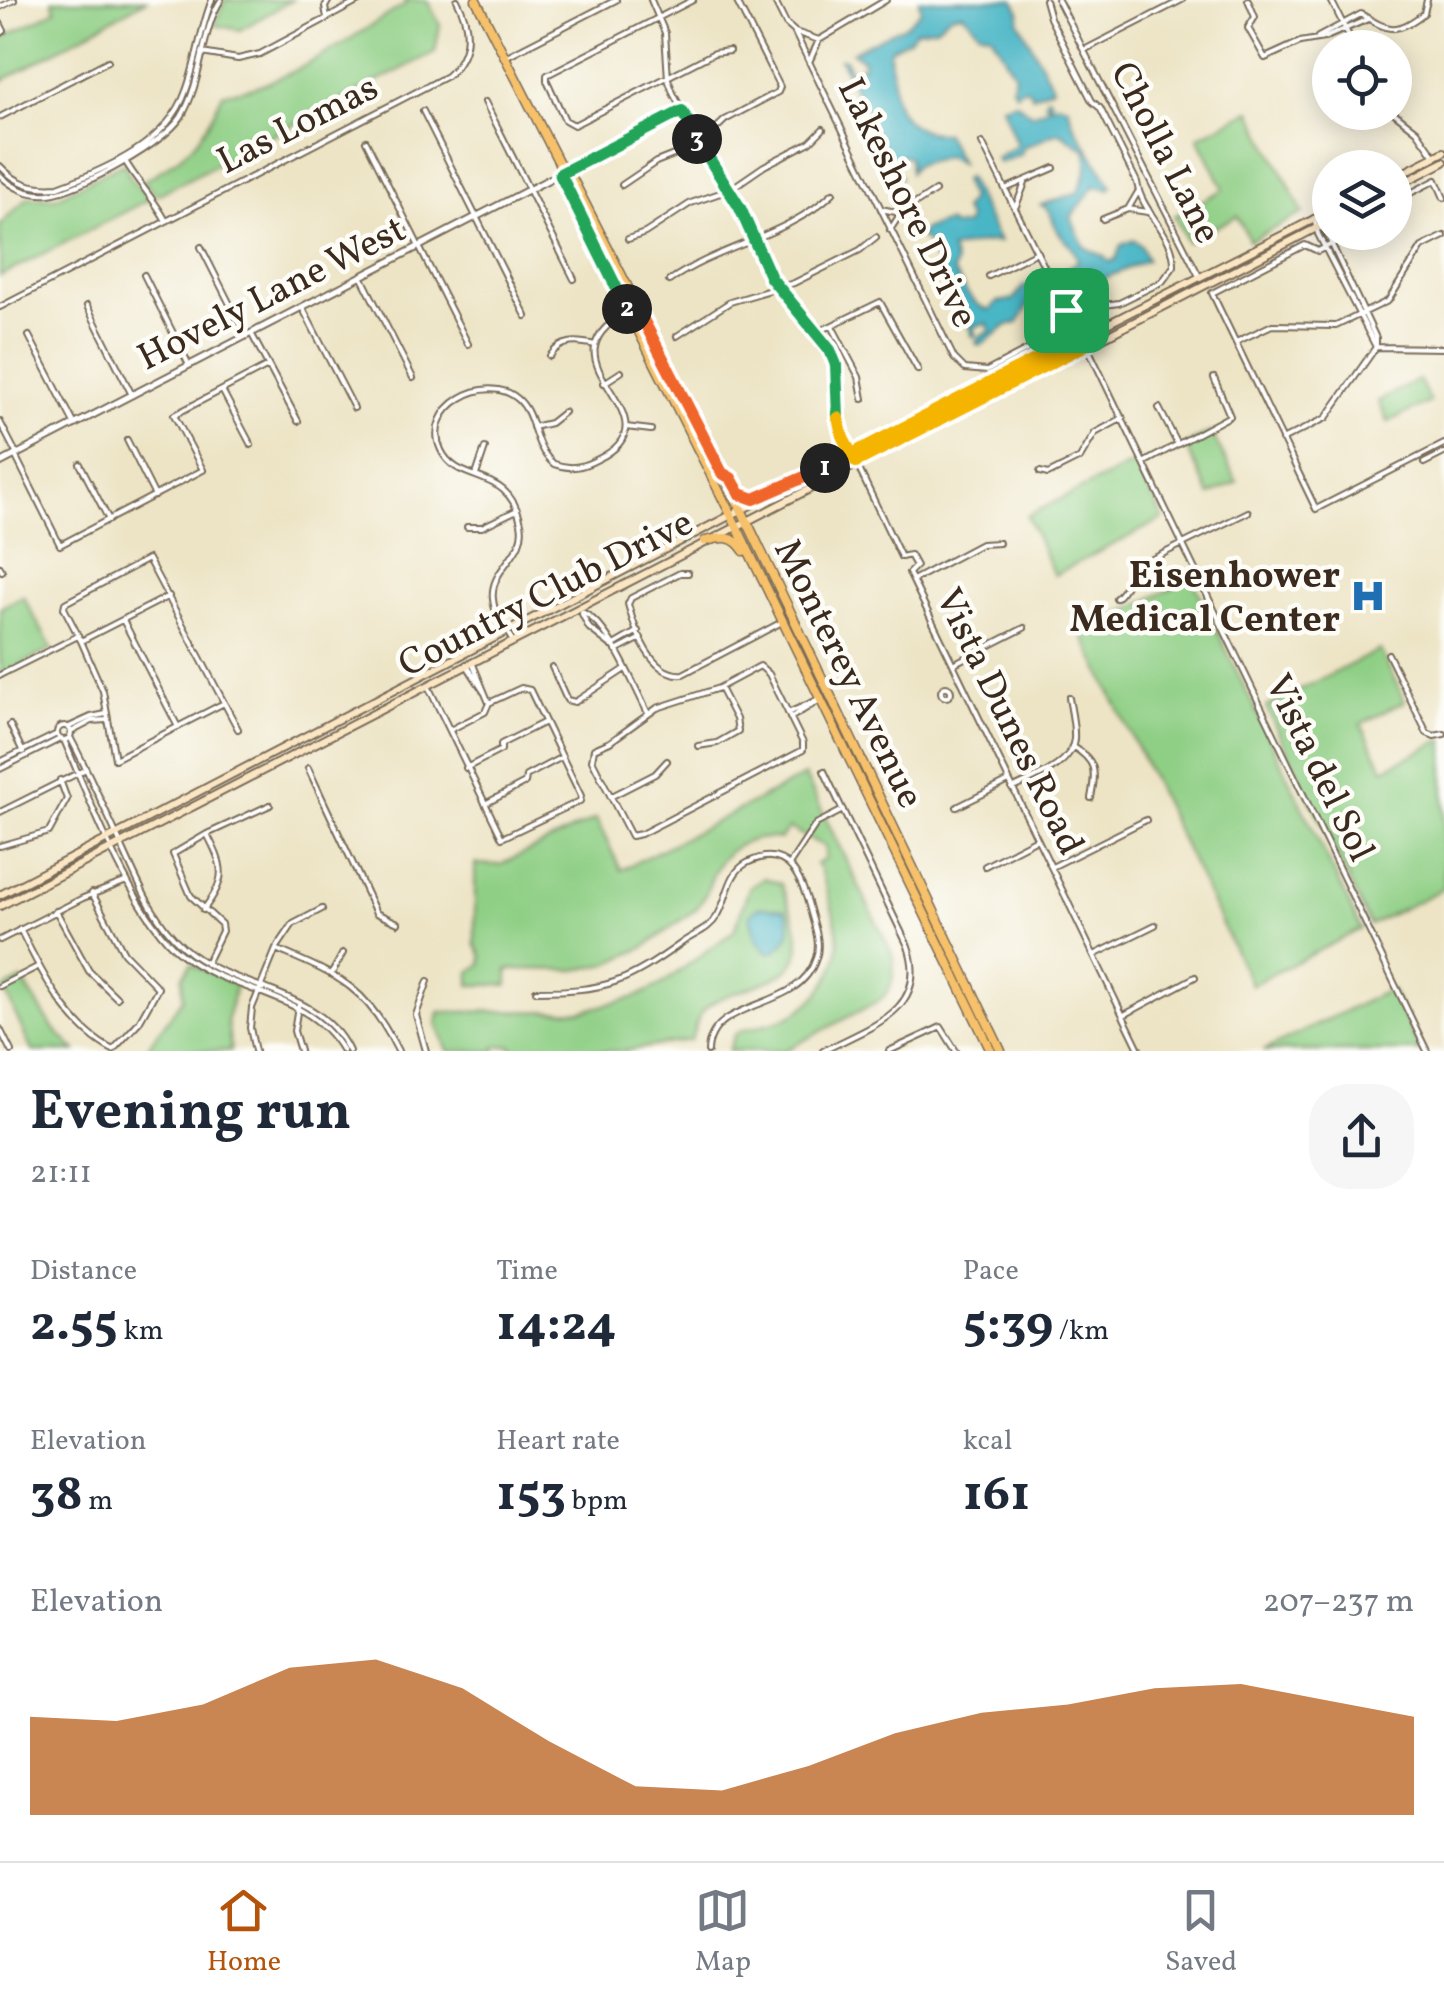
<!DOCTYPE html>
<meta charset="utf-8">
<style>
:root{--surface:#fff;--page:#f6f6f7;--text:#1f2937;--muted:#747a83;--line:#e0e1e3;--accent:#b45309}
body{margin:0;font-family:Vollkorn,serif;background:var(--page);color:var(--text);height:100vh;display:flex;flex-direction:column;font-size:38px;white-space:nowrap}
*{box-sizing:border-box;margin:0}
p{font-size:32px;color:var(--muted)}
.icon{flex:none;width:55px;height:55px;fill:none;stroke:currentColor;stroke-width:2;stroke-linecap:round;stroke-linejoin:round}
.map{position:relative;height:1051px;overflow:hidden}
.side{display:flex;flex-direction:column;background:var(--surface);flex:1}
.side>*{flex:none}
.fabs{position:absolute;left:1312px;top:30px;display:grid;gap:20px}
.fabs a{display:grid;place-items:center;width:100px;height:100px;border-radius:50%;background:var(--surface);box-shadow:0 5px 25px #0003;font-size:50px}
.pin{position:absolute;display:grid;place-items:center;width:85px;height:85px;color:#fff;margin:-42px;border-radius:20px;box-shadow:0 5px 15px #0006}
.km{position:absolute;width:50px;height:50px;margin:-25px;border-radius:50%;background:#222;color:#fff;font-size:28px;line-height:50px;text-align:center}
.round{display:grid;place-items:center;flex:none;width:105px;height:105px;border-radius:40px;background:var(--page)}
.headline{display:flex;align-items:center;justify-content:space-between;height:170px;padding:0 30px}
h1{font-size:55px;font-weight:700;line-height:75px}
.metrics{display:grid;grid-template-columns:repeat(3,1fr);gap:15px;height:170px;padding:10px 30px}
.metrics div{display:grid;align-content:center}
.metrics b{font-size:50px;font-weight:700}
.metrics small{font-size:28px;font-weight:400}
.metrics p{font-size:28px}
.chart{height:280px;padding:20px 30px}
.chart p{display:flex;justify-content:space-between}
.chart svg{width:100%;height:180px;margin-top:10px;fill:var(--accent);opacity:.7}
.menu{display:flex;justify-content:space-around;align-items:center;height:140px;border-top:2px solid var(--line);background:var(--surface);font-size:28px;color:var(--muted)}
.menu a{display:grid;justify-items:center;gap:5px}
.menu .current{color:var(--accent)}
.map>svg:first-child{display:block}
</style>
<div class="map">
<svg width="1444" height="1051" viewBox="0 0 1444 1051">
<rect width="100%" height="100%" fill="#fdfcf7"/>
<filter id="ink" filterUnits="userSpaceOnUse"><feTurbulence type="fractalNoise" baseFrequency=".01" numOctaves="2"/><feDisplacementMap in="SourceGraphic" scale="20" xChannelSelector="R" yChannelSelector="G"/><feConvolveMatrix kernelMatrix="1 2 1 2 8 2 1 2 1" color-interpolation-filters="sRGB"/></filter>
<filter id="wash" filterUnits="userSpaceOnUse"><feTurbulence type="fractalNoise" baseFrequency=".0048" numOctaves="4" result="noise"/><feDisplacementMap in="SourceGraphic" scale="40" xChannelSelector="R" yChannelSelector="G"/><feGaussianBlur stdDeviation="2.25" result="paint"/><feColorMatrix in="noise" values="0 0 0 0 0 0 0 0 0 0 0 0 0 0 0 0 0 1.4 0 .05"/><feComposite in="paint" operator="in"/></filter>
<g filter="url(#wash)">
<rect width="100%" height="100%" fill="#ede4c5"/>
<!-- green -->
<path fill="#8fcf85" stroke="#657c52" stroke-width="2.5" d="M 52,0 L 146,0 L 0,82 L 0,39 L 56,10 Z
M 225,0 L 292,0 L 240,30 L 215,25 Z
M 404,0 L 427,0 L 440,25 L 435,52 L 157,195 L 143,181 C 186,157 204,139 223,93 C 287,87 350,37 406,4 Z
M 1251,110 L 1303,213 L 1250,241 L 1237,216 L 1187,242 L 1174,216 L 1224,189 L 1198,137 Z
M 123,163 L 132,180 L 150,199 L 0,276 L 0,225 L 28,197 L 55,198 Z
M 1419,380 L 1430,402 L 1388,422 L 1378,401 Z
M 1211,432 L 1237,482 L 1210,495 L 1185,445 Z
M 1136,462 L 1163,519 L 1054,575 L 1027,516 Z
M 1192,578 L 1361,929 L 1251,985 L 1082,633 Z
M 23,596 L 52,649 L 0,675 L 0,608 Z
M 1380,650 L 1405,701 L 1361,724 L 1384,769 L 1444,739 L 1444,888 L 1370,925 L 1266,707 Z
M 805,776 L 892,954 C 896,972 894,987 880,1000 L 784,1051 L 729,1051 L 734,1036 L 740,1031 C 757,1026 777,1023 792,1015 C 822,999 844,963 837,930 C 834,909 826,889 820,869 L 816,864 L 825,859 L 825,847 L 789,828 L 780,839 C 757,835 730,844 718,865 C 709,879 708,896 697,908 L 645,947 L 608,964 L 576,970 L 508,969 L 508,985 L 470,985 L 470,972 L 481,965 L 482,956 L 475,944 L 475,864 L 500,865 L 596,819 L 621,870 Z
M 764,878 L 781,884 C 787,902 799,925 799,944 C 798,987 733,985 708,1006 C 698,1014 695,1027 691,1040 L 624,1051 L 513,1051 L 512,1046 L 496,1046 L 496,1051 L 448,1051 L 437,1024 L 439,1012 L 582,1011 L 636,997 L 662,984 L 734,931 L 749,888 Z
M 191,964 L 236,984 L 227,1020 L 231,1051 L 145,1051 L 183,998 L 182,977 Z
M 22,980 L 53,1028 L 76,1051 L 32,1051 L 4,989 Z
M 1391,989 L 1420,1051 L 1263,1051 L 1279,1043 Z"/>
<!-- water -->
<path fill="#4ab6c6" stroke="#427072" stroke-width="2.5" d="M 919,0 L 1014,0 L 1020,12 L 1019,21 L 1053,87 L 1032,96 L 1028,89 L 1022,88 L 1016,93 L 1012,87 L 1015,74 L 991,34 L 979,31 L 963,13 L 951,15 L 936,27 L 916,30 L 909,39 L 890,49 C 887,62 893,70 893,82 C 893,114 912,134 945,133 L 960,163 L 946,156 L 915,165 L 910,172 L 909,158 L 903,155 L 893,163 L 901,178 L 897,179 L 840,59 L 845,59 L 850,72 L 863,66 L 863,60 L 852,52 L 906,25 L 921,11 Z
M 1047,97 L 1050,98 L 1051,106 L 1058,103 L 1068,107 L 1074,126 L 1112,186 L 1109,189 L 1095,186 L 1071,217 L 1084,247 L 1103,256 L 1109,262 L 1116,259 L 1121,245 L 1134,240 L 1141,246 L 1147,260 L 1101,280 C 1082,272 1043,284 1031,301 C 1026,308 1023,316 1018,323 L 1008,325 L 981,345 L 976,343 L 980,336 L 990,332 L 988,324 L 974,326 L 975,336 L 972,336 L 956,290 L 947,287 L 928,244 L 919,236 L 923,230 L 947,222 L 953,227 L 966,225 L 968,218 L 963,210 L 970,199 L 963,180 L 967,177 L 999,242 C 991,241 958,247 951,250 L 955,263 L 953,272 C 965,287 970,306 990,310 L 997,302 L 1013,300 L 1023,287 L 1045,282 L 1078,261 C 1072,244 1069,245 1059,233 C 1051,223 1055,212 1041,205 L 1079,192 L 1087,168 L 1087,151 L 1060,132 C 1046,134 1039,144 1024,146 L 1021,154 L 999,163 L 996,158 L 1017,145 L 1002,106 L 1016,102 L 1031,114 L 1050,107 L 1045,103 Z
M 759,907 L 785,909 C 795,926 789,945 770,953 C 757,945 752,929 750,914 Z"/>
</g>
<g filter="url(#ink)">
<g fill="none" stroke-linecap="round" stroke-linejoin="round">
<defs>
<path id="minor" d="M 651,0 L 665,33 L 668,79 L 673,93 L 711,166 L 740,208 L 771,278 L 830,350 L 836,365 L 839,427 L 901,557 L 910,555 L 916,566 L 909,573 L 1140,1051
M 693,0 L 547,75 L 547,81 L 565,120 L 574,125 L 714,53 L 729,51
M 774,0 L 786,24 L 794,31 L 954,358 L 965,369 L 987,371 L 1033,347 L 1066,310 L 1119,303 L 1162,282 L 1174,266 C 1175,233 1141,213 1137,182 L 1100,108 L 1092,101 L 1050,18 L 1045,0
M 1058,0 L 1199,276
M 1248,0 L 1255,17 L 1248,28 L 1265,58 L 1300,42 L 1324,38 L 1368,19
M 1331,0 L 1355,48
M 0,7 L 14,0
M 327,18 L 325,7 L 329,0
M 0,23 L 4,31 L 0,34
M 795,32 L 819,40
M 1318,37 L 1361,14 C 1388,31 1397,35 1424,13 L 1427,0
M 1084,50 L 1182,0
M 202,53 L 238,59 L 260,54 L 361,0
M 505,57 L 616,0
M 810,60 L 819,40 L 886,0
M 485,102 L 574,279
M 423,111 L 526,316
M 1393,112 L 1417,131 L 1434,155
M 0,117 L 108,61
M 366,141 L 468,344
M 982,143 L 1066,310 C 1066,321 1070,331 1080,336
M 124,159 C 136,181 154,198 166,221
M 0,166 C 17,184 33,189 58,187 C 107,169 168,143 186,91 C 197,62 200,29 212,0
M 571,168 L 682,111
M 0,175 C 12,188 31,196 49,194 C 81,190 163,144 181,117 C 203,82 201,30 221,0
M 622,185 L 656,162 L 699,145 L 725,120 L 778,92 L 780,87 L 736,0
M 1005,189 L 1054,168
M 1395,201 L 1436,180 L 1444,198
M 1016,206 L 1025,183
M 881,209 L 901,213
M 1128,209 L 1148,212
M 1314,218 L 1318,234 L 1376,347
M 1103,219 L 1128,209 L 1138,192
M 1319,227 L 1325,230 L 1376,338 L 1376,347
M 890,230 L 901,213 L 935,191
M 1340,232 L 1340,240 L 1318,251 L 1305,245 L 1212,293 L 1316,509 L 1444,444
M 628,239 L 645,233 L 691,203 L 729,190 L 764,166 L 810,142 L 823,129
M 201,247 L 246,336
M 144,275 L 189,365
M 361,276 L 413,378
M 989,276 L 1037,252
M 669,281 C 720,245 787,237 833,193
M 87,306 L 132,395
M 0,307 L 447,76 C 472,54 471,27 457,0
M 302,307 L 354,408
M 1066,310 L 1074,313 L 1082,329 L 1081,337
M 832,326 L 859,377 L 863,399
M 251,333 L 298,421
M 816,333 L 880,302 L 918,370
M 29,336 L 75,425
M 677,336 L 730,302 L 794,283 L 860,250 L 876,237
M 1236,342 L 1272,325 L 1336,326 L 1388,301 L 1422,247 L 1444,236
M 1088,348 L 1427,1051
M 550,356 C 561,339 578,341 595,345
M 604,383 L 621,372
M 222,390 L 251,445
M 1159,408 L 1177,443
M 0,422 L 16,453
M 533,427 L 550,423 L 564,412
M 626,427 L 651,430
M 127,440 L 155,496
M 1282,440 L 1326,418 L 1376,347 L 1444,348
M 15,455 L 60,545 L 203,470 L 174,415 L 268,366
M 1145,462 L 1230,416 L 1214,378
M 1424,463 L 1444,453
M 80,464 L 109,520
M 1040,472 L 1048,474 L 1080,458 L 1095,433 L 1123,418
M 476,475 L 485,448
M 467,527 L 482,527 L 517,510
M 0,567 L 2,571
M 688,573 L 680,573 L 631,598 L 628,604 C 635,631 651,677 683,674 L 782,622
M 913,580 L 981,544 L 999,543
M 169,596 L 81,641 L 103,691 L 115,759 L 224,703
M 1116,598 C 1128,589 1129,574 1140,565 L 1248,512
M 582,612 C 610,624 633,685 648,713
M 582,614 L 589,628 L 612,646
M 123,620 L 178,727
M 512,640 C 505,628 494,614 493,599 C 489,568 528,554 521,523 C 509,465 458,487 441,450 C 421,408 486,371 518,399 C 537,416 531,445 554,464 C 571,470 583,467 598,459 C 687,415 522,359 637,308
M 81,641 L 64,608 L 65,603 L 148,559 L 238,729
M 612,646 L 638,631
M 616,651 L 641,638
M 1388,654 L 1427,733 L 1434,736 L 1444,734
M 472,662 L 489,703
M 466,664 L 484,692
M 953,664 L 1024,628
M 760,666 L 769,674 L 803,743 L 803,750 L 641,834 L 631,836 L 592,760 L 594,749 L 610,742 L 657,708 L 719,688 Z
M 552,667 L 567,700 L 575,702 L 625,669
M 0,675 L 78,636
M941 692a5 5 0 1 1 10 0a5 5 0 1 1-10 0Z
M 429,688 L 502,838 L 580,801 L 581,796 L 530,690 L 521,688 L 489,703 L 485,712 L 450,730
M 788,713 L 820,699
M 790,718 L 820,700
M 10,725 L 23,752
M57 733a7 7 0 1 1 14 0a7 7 0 1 1-14 0Z
M 69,727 L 91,717 L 106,714
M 71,732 L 92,721 L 106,720
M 70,737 C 89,773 106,812 123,849 C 139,884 153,920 183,947 C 233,992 317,985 349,1051
M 64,740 C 89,798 133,916 181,954 C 232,995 308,990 343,1051
M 698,746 L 717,743 L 738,731 L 736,719 L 720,688
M 1072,746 C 1097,761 1096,771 1091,798
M 0,762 L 57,734
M 308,768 L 376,913 L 398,923
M 466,768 L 501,750 L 501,744 L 545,722
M 0,769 L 60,739
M 1012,789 C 1033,778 1072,766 1074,739 C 1075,726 1071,710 1069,698
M 612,796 L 655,774 L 667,761
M 485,804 L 525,783 L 526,776 L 562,757
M 957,807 L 1009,781
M 0,812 L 84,770
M 0,846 L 49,832 L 67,799 L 60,780
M 789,865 L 816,824 L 843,810
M 985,866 L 1037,839
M 1052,867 L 1146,820
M 203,910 C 228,879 224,867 207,834
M 56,911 L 89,971 L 117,998
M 20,929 C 41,972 69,1028 113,1050 L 139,1022 L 158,988 L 124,953 L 92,893
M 0,940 L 83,898 L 127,881
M 276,949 C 339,976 366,986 398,1051
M 1094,955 L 1155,925
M 206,964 L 222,931 L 221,924 L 191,896 L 173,854 L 207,834 L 270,805
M 332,973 L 343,953
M 0,986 L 39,966
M 536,991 C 607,991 626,983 683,942 C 696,933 709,930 718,915 C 728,898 728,873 747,863 C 789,841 803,882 811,913 C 815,928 821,943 816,958 C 799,1014 711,996 708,1051
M 298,1006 L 294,1031 L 300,1051
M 1124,1015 L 1195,977
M 0,1029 L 11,1051
M 255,1051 L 250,1028 L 252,1008 L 276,949 L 293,924 L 322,909
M 426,1051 L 416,1015 L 428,981
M 823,1051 C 869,1027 930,1011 908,946 L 824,771
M 889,1051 L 941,1027 L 956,1051"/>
<path id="tertiary" d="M 0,463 L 561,173"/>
<path id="secondary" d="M 1395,177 L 1444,152
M 1395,187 L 1444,162
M 0,895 L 731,515 L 1330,211
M 0,906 L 1330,221"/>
<path id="primary" d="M 476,0 L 559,163 L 564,183 L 736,525 L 991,1051
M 559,163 L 568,170 L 741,509 L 1001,1051
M 737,490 L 742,497 L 751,499 L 777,488 L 786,488
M 705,541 C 723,537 733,534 744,551"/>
</defs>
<!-- minor casing -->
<use href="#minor" stroke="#796b58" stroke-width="8"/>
<!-- tertiary casing -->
<use href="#tertiary" stroke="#796b58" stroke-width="9"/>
<!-- secondary casing -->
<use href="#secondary" stroke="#796b58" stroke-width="10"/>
<!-- primary casing -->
<use href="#primary" stroke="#796b58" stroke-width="11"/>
<!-- minor -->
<use href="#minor" stroke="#fff" stroke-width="4"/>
<!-- tertiary -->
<use href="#tertiary" stroke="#fff" stroke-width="5"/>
<!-- secondary -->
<use href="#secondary" stroke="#fbe6c4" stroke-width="6"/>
<!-- primary -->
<use href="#primary" stroke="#f6c16b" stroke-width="8"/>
</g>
</g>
<g fill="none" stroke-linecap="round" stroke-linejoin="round" filter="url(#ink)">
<defs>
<path id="split-1" d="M 825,468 L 1081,336 C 1070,331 1065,322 1066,310"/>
<path id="split-2" d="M 627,309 L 628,312 L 637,308 L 722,473 L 731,478 L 740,494 L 754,499 L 825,468"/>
<path id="split-3" d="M 627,309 L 560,174 L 682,111 L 697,139"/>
<path id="split-4" d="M 697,139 L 740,208 L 771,278 L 830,350 L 836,365 L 838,418"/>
<path id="split-5" d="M 838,418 L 843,438 L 856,462 L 1086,345 L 1074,313 L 1066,310"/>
</defs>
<!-- split-1 casing -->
<use href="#split-1" stroke="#fff" stroke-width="20"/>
<!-- split-2 casing -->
<use href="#split-2" stroke="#fff" stroke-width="20"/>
<!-- split-3 casing -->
<use href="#split-3" stroke="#fff" stroke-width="20"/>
<!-- split-4 casing -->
<use href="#split-4" stroke="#fff" stroke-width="20"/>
<!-- split-5 casing -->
<use href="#split-5" stroke="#fff" stroke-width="20"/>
<!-- split-1 -->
<use href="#split-1" stroke="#f5b400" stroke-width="12"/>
<!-- split-2 -->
<use href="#split-2" stroke="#f0652b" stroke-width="12"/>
<!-- split-3 -->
<use href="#split-3" stroke="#22a559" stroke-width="12"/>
<!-- split-4 -->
<use href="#split-4" stroke="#22a559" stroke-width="12"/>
<!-- split-5 -->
<use href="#split-5" stroke="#f5b400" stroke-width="12"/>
</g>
<!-- icons -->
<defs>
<symbol id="hospital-bare" viewBox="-9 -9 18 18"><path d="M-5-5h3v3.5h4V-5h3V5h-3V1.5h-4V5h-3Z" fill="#1f6fb2" stroke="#fdfcf7" stroke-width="2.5" paint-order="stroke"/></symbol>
</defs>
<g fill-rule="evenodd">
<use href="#hospital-bare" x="1343" y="571" width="50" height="50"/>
</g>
<g text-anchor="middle" stroke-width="9" stroke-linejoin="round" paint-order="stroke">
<!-- street labels -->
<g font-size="38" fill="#3b2a1e" stroke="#fdfcf7">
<text transform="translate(297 123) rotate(-27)" y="13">Las Lomas</text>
<text transform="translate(1167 152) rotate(63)" y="13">Cholla Lane</text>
<text transform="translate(909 202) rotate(64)" y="13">Lakeshore Drive</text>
<text transform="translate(271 292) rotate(-27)" y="13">Hovely Lane West</text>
<text transform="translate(545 592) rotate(-27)" y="13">Country Club Drive</text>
<text transform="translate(850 673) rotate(64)" y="13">Monterey Avenue</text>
<text transform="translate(1011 721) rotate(64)" y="13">Vista Dunes Road</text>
<text transform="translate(1321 767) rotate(64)" y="13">Vista del Sol</text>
</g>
<!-- poi labels -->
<g font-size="38" font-weight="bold" fill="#3b2a1e" stroke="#fdfcf7" text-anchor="end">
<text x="1340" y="587">Eisenhower<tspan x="1340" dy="44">Medical Center</tspan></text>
</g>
</g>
</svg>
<div class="fabs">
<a><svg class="icon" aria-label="locate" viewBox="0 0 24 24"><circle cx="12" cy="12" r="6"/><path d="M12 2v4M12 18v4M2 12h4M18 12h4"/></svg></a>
<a><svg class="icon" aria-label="layers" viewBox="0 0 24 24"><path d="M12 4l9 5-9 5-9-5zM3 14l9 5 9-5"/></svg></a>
</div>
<div class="pin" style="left:1066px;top:310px;background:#1e9e55"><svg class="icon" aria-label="arrive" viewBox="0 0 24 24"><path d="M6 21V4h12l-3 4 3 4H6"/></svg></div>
<b class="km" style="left:825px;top:468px">1</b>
<b class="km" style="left:627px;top:309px">2</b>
<b class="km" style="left:697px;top:139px">3</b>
</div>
<section class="side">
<div class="headline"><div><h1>Evening run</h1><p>21:11</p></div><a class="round"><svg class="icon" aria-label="share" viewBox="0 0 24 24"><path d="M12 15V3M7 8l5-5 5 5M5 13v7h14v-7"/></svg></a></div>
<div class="metrics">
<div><p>Distance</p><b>2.55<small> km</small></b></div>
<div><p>Time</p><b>14:24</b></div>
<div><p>Pace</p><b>5:39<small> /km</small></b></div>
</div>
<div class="metrics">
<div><p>Elevation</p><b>38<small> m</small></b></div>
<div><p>Heart rate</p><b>153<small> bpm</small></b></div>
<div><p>kcal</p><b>161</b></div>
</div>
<div class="chart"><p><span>Elevation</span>207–237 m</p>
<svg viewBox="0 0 160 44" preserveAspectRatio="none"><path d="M0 44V20L10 21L20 17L30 8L40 6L50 13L60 26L70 37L80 38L90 32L100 24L110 19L120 17L130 13L140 12L150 16L160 20V44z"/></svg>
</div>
</section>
<nav class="menu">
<a class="current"><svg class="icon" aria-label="home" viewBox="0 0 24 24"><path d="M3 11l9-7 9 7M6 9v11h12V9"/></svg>Home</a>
<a><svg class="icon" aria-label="map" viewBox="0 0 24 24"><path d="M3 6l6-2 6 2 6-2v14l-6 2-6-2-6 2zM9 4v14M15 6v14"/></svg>Map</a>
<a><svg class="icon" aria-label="saved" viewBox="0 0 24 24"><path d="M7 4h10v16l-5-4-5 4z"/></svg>Saved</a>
</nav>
